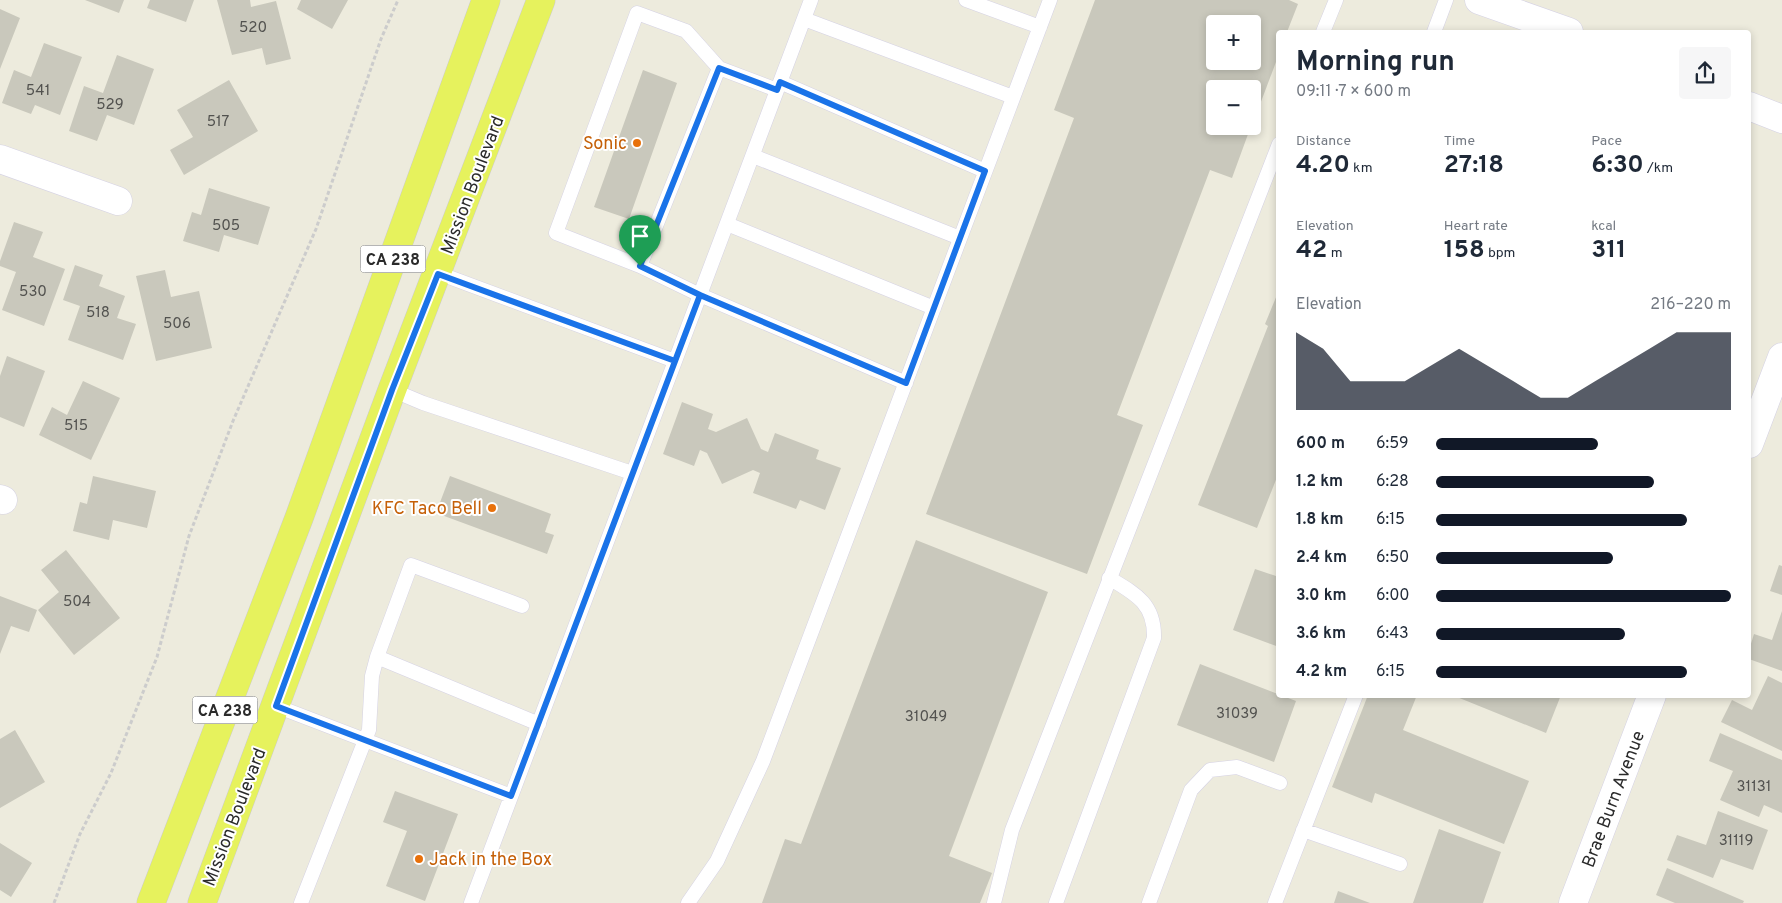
<!DOCTYPE html>
<meta charset="utf-8">
<style>
:root{--surface:#fff;--page:#f6f6f7;--text:#1f2937;--muted:#747a83;--accent:#111827}
body{margin:0;font-family:Overpass,sans-serif;background:var(--page);color:var(--text);height:100vh;display:flex;flex-direction:column;font-size:19px;white-space:nowrap}
*{box-sizing:border-box;margin:0}
p{font-size:16px;color:var(--muted)}
.icon{flex:none;width:28px;height:28px;fill:none;stroke:currentColor;stroke-width:2;stroke-linecap:round;stroke-linejoin:round}
.map{position:relative;flex:1;overflow:hidden}
.sheet{position:absolute;left:1276px;top:30px;width:475px;height:668px;display:flex;flex-direction:column;background:var(--surface);border-radius:5px;box-shadow:0 2px 8px #0003}
.sheet>*{flex:none}
.tools{position:absolute;left:1206px;top:15px;display:grid;gap:10px}
.tools a{display:grid;place-items:center;width:55px;height:55px;border-radius:5px;background:var(--surface);box-shadow:0 2px 8px #0003;font-size:25px}
.pin{position:absolute;display:grid;place-items:center;width:42px;height:42px;color:#fff;margin:-51px -21px;border-radius:50% 50% 50% 0;rotate:-45deg;box-shadow:0 0 5px #0007}
.pin .icon{rotate:45deg}
.round{display:grid;place-items:center;flex:none;width:52px;height:52px;border-radius:5px;background:var(--page)}
.overview{display:flex;align-items:center;justify-content:space-between;height:85px;padding:0 20px}
h1{font-size:28px;font-weight:700;line-height:38px}
.metrics{display:grid;grid-template-columns:repeat(3,1fr);gap:8px;height:85px;padding:5px 20px}
.metrics div{display:grid;align-content:center}
.metrics b{font-size:25px;font-weight:700}
.metrics small{font-size:14px;font-weight:400}
.metrics p{font-size:14px}
.chart{height:140px;padding:10px 20px}
.chart p{display:flex;justify-content:space-between}
.chart svg{width:100%;height:90px;margin-top:5px;fill:var(--accent);opacity:.7}
ul{padding:0 20px;list-style:none;font-size:16px}
li{display:grid;grid-template-columns:80px 60px 1fr;align-items:center;height:38px}
li i{height:12px;border-radius:6px;background:var(--accent)}
.map>svg:first-child{display:block}
</style>
<div class="map">
<svg width="1782" height="903" viewBox="0 0 1782 903">
<rect width="100%" height="100%" fill="#edebdd"/>
<!-- building -->
<path fill="#c9c8bc" fill-rule="evenodd" d="M 85,0 L 124,0 L 119,13 Z
M 150,0 L 194,0 L 186,22 L 147,8 Z
M 217,0 L 250,0 L 251,7 L 276,1 L 291,59 L 266,65 L 262,48 L 232,55 Z
M 301,0 L 348,0 L 332,29 L 297,9 Z
M 1095,0 L 1289,0 L 1298,4 L 1287,32 L 1279,32 L 1279,54 L 1253,123 L 1252,89 L 1215,89 L 1215,126 L 1251,126 L 1232,178 L 1210,170 L 1117,415 L 1143,425 L 1087,574 L 926,514 L 1074,118 L 1054,110 ZM 1215,24 L 1252,24 L 1252,61 L 1215,61 Z
M 0,9 L 20,18 L 0,69 Z
M 44,43 L 82,57 L 60,115 L 35,105 L 31,114 L 2,103 L 14,70 L 31,77 Z
M 117,55 L 154,69 L 134,125 L 107,115 L 97,141 L 69,131 L 84,86 L 103,93 Z
M 643,70 L 677,83 L 629,219 L 594,207 Z
M 229,80 L 258,131 L 184,175 L 170,150 L 193,137 L 177,110 Z
M 209,188 L 270,207 L 258,245 L 224,235 L 219,252 L 183,241 L 192,212 L 201,215 Z
M 14,222 L 43,232 L 33,257 L 65,269 L 44,326 L 2,310 L 16,272 L 0,266 L 0,261 Z
M 75,265 L 103,275 L 99,286 L 125,296 L 117,318 L 136,324 L 123,360 L 68,340 L 80,306 L 63,300 Z
M 165,270 L 171,297 L 199,291 L 212,348 L 156,361 L 136,276 Z
M 1279,290 L 1279,472 L 1257,528 L 1198,505 L 1268,326 L 1265,324 Z
M 7,356 L 45,371 L 24,427 L 0,417 L 0,376 Z
M 83,381 L 120,398 L 91,460 L 39,435 L 52,407 L 67,415 Z
M 682,402 L 713,414 L 708,429 L 716,432 L 747,418 L 761,449 L 768,452 L 775,433 L 819,450 L 816,459 L 841,468 L 825,510 L 800,500 L 796,509 L 753,493 L 760,473 L 753,470 L 722,484 L 707,453 L 700,450 L 694,466 L 663,454 Z
M 93,476 L 156,491 L 147,528 L 113,520 L 109,540 L 73,531 L 80,502 L 87,504 Z
M 450,476 L 551,514 L 545,532 L 554,535 L 547,554 L 436,513 Z
M 916,540 L 1048,592 L 949,856 L 992,873 L 980,903 L 762,903 L 785,839 L 801,844 Z
M 66,550 L 120,618 L 74,655 L 38,610 L 59,592 L 41,570 Z
M 1779,565 L 1782,566 L 1782,595 L 1770,591 Z
M 1255,569 L 1279,577 L 1279,647 L 1233,630 Z
M 0,596 L 37,610 L 29,632 L 11,626 L 0,654 Z
M 1782,611 L 1782,671 L 1749,659 L 1749,650 L 1754,634 L 1772,640 Z
M 1200,664 L 1296,701 L 1274,762 L 1177,725 Z
M 1768,676 L 1782,683 L 1782,751 L 1721,722 L 1732,700 L 1752,710 Z
M 1368,695 L 1417,695 L 1403,730 L 1529,781 L 1504,844 L 1375,793 L 1372,803 L 1332,787 Z
M 1452,695 L 1561,695 L 1546,733 Z
M 15,730 L 45,782 L 0,808 L 0,739 Z
M 1720,733 L 1782,760 L 1782,813 L 1764,805 L 1759,817 L 1720,800 L 1733,771 L 1709,761 Z
M 395,791 L 458,814 L 425,901 L 386,886 L 407,831 L 383,822 Z
M 1718,811 L 1768,830 L 1753,870 L 1721,859 L 1713,878 L 1667,860 L 1677,835 L 1706,845 Z
M 1439,829 L 1501,852 L 1483,903 L 1413,903 Z
M 0,843 L 32,863 L 11,897 L 0,890 Z
M 1667,868 L 1744,901 L 1743,903 L 1675,903 L 1656,895 Z
M 1338,891 L 1370,903 L 1334,903 Z"/>
<g fill="none" stroke-linecap="round" stroke-linejoin="round">
<defs>
<path id="service" d="M 966,0 L 1040,27
M 804,19 L 1013,97
M 1323,32 L 1336,0
M 1434,32 L 1446,0
M 780,82 L 985,171
M 777,90 L 719,68 L 686,31 L 637,13 L 556,233 L 640,266 L 700,295 L 906,383
M 753,156 L 960,238
M 727,224 L 934,308
M 640,266 L 719,68
M 438,273 L 675,361
M 392,390 L 423,403 L 632,473
M 377,657 L 539,724
M 276,706 L 511,796
M 1303,830 L 1400,864
M 301,903 L 369,730 L 372,676 L 377,657 L 411,565 L 522,606
M 471,903 L 811,0
M 688,903 L 717,861 L 763,761 L 1050,0
M 994,903 L 1012,830 L 1279,144
M 1056,903 L 1154,638 C 1155,604 1136,594 1109,578
M 1149,903 L 1191,790 L 1210,770 L 1237,767 L 1280,783
M 1275,903 L 1356,695"/>
<path id="minor" d="M 0,159 L 118,201
M 0,499 L 3,500"/>
<path id="tertiary" d="M 1479,0 L 1569,32
M 1749,106 L 1782,119
M 1749,444 L 1782,357
M 1573,903 L 1652,695"/>
<path id="primary" d="M 151,903 L 299,518 L 486,0
M 202,903 L 392,390 L 541,0"/>
</defs>
<!-- service casing -->
<use href="#service" stroke="#d5d2e4" stroke-width="15"/>
<!-- minor casing -->
<use href="#minor" stroke="#d5d2e4" stroke-width="29"/>
<!-- tertiary casing -->
<use href="#tertiary" stroke="#d5d2e4" stroke-width="29"/>
<!-- primary casing -->
<use href="#primary" stroke="#ccc" stroke-width="29"/>
<!-- path -->
<path stroke="#ccc" stroke-width="3" stroke-dasharray="4 2.5" stroke-linecap="butt" d="M 54,903 L 80,834 L 111,773 L 157,657 L 189,536 L 233,421 L 316,229 L 381,39 L 398,0"/>
<!-- service -->
<use href="#service" stroke="#fff" stroke-width="14"/>
<!-- minor -->
<use href="#minor" stroke="#fff" stroke-width="28"/>
<!-- tertiary -->
<use href="#tertiary" stroke="#fff" stroke-width="28"/>
<!-- primary -->
<use href="#primary" stroke="#e6f25d" stroke-width="28"/>
</g>
<g fill="none" stroke-linecap="round" stroke-linejoin="round">
<defs>
<path id="route" d="M 640,266 L 700,295 L 511,796 L 276,706 L 392,390 L 438,274 L 675,361 L 700,295 L 906,383 L 985,171 L 780,82 L 777,90 L 719,68 L 640,266"/>
</defs>
<!-- route casing -->
<use href="#route" stroke="#fff" stroke-width="10"/>
<!-- route -->
<use href="#route" stroke="#1a73e8" stroke-width="6"/>
</g>
<!-- markers -->
<g fill="#e8710a" stroke="#fff" stroke-width="2">
<circle cx="637" cy="143" r="5"/>
<circle cx="492" cy="508" r="5"/>
<circle cx="419" cy="859" r="5"/>
</g>
<g text-anchor="middle" stroke-width="4" stroke-linejoin="round" paint-order="stroke">
<!-- number labels -->
<g font-size="15" fill="#52524f">
<text x="253" y="32">520</text>
<text x="38" y="95">541</text>
<text x="110" y="109">529</text>
<text x="218" y="126">517</text>
<text x="226" y="230">505</text>
<text x="33" y="296">530</text>
<text x="98" y="317">518</text>
<text x="177" y="328">506</text>
<text x="76" y="430">515</text>
<text x="77" y="606">504</text>
<text x="1237" y="718">31039</text>
<text x="926" y="721">31049</text>
<text x="1754" y="791">31131</text>
<text x="1736" y="845">31119</text>
</g>
<!-- shield labels -->
<g fill="#fff" stroke="#6b6b6b" stroke-width="1">
<rect x="360.5" y="245.5" width="65" height="27" rx="4"/>
<rect x="192.5" y="696.5" width="65" height="27" rx="4"/>
</g>
<g font-size="16" font-weight="bold" fill="#2b2b2b">
<text x="393" y="265">CA 238</text>
<text x="225" y="716">CA 238</text>
</g>
<!-- food labels -->
<g font-size="18" fill="#c56008" stroke="#fff" text-anchor="end">
<text x="627" y="149">Sonic</text>
<text x="482" y="514">KFC Taco Bell</text>
<text x="429" y="865" text-anchor="start">Jack in the Box</text>
</g>
<!-- street labels -->
<g font-size="18" fill="#2b2b2b" stroke="#fff">
<text transform="translate(472 185) rotate(-69)" y="6">Mission Boulevard</text>
<text transform="translate(1613 799) rotate(-69)" y="6">Brae Burn Avenue</text>
<text transform="translate(234 817) rotate(-69)" y="6">Mission Boulevard</text>
</g>
</g>
</svg>
<div class="tools">
<a>+</a>
<a>−</a>
</div>
<div class="pin" style="left:640px;top:266px;background:#1e9e55"><svg class="icon" aria-label="arrive" viewBox="0 0 24 24"><path d="M6 21V4h12l-3 4 3 4H6"/></svg></div>
<section class="sheet">
<div class="overview"><div><h1>Morning run</h1><p>09:11 · 7 × 600 m</p></div><a class="round"><svg class="icon" aria-label="share" viewBox="0 0 24 24"><path d="M12 15V3M7 8l5-5 5 5M5 13v7h14v-7"/></svg></a></div>
<div class="metrics">
<div><p>Distance</p><b>4.20<small> km</small></b></div>
<div><p>Time</p><b>27:18</b></div>
<div><p>Pace</p><b>6:30<small> /km</small></b></div>
</div>
<div class="metrics">
<div><p>Elevation</p><b>42<small> m</small></b></div>
<div><p>Heart rate</p><b>158<small> bpm</small></b></div>
<div><p>kcal</p><b>311</b></div>
</div>
<div class="chart"><p><span>Elevation</span>216–220 m</p>
<svg viewBox="0 0 160 44" preserveAspectRatio="none"><path d="M0 44V6L10 14L20 30L30 30L40 30L50 22L60 14L70 22L80 30L90 38L100 38L110 30L120 22L130 14L140 6L150 6L160 6V44z"/></svg>
</div>
<ul>
<li><b>600 m</b>6:59<i style="width:55%"></i></li>
<li><b>1.2 km</b>6:28<i style="width:74%"></i></li>
<li><b>1.8 km</b>6:15<i style="width:85%"></i></li>
<li><b>2.4 km</b>6:50<i style="width:60%"></i></li>
<li><b>3.0 km</b>6:00<i style="width:100%"></i></li>
<li><b>3.6 km</b>6:43<i style="width:64%"></i></li>
<li><b>4.2 km</b>6:15<i style="width:85%"></i></li>
</ul>
</section>
</div>
